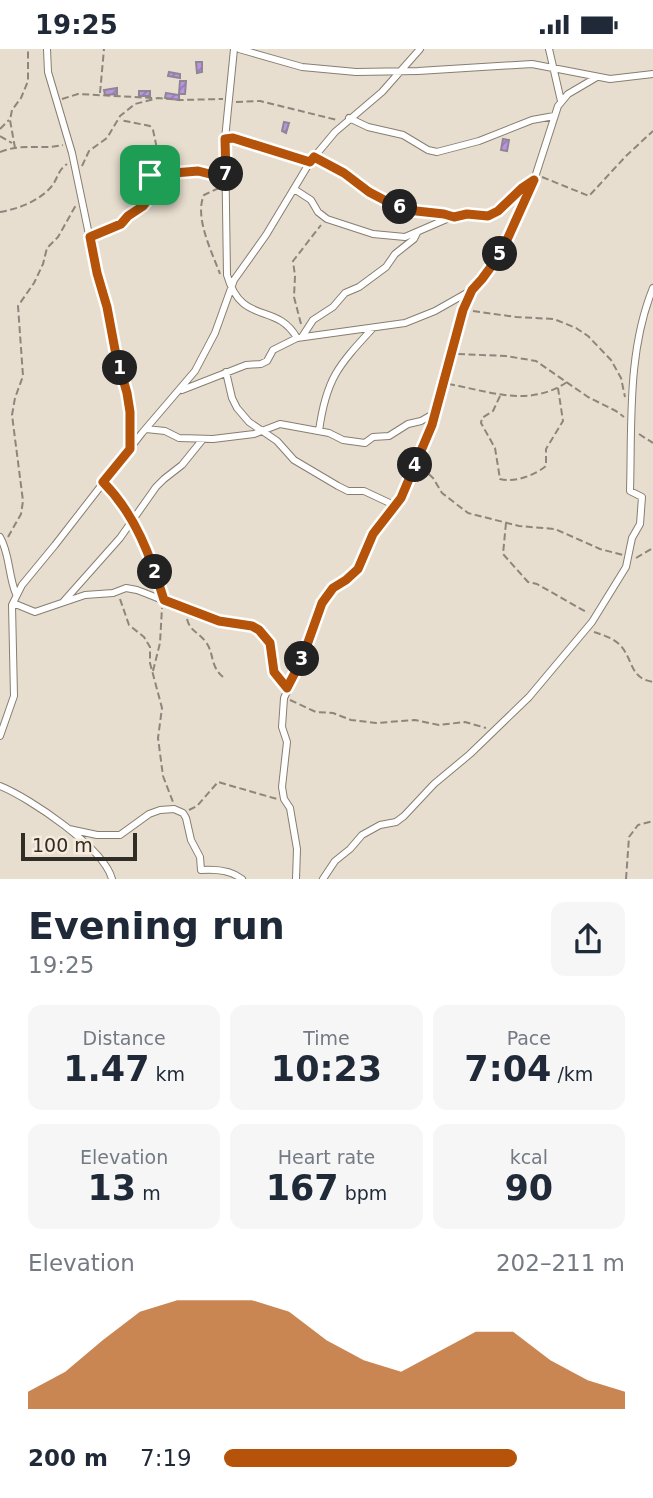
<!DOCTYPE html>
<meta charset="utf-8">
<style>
:root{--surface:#fff;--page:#f6f6f7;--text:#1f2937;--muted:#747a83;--accent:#b45309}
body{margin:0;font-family:"DejaVu Sans",sans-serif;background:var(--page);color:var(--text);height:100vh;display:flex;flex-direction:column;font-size:26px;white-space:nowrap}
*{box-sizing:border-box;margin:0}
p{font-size:23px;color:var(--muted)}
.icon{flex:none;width:38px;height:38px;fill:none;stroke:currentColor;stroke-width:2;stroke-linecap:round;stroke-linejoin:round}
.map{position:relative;height:830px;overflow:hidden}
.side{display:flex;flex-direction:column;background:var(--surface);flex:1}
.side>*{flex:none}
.scale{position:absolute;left:21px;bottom:18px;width:116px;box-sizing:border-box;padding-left:7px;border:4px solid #302c26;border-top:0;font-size:19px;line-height:24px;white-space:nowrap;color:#302c26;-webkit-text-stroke:5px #f6ebdc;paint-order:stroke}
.pin{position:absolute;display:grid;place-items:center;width:60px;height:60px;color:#fff;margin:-30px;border-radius:14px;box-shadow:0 4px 10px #0006}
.km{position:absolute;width:35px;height:35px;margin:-18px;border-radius:50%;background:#222;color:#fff;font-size:19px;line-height:35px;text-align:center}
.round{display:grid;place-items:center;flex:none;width:74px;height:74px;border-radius:14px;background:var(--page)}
.overview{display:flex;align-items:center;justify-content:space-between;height:119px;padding:0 28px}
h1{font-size:38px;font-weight:700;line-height:52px}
.metrics{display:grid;grid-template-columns:repeat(3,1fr);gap:10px;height:119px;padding:7px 28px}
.metrics div{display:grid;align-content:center;border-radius:14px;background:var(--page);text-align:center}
.metrics b{font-size:35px;font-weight:700}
.metrics small{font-size:19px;font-weight:400}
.metrics p{font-size:19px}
.chart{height:196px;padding:14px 28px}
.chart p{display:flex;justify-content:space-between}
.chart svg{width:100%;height:126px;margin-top:7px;fill:var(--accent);opacity:.7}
ul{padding:0 28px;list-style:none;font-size:23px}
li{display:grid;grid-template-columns:112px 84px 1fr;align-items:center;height:52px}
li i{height:18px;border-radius:9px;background:var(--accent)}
.status{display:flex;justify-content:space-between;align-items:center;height:49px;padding:0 35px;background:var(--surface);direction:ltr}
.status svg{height:19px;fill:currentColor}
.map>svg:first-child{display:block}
</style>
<div class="status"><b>19:25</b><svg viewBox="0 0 49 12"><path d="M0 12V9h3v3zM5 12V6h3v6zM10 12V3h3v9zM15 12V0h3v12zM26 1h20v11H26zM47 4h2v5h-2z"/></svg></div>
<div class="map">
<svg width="653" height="830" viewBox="0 0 653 830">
<defs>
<pattern id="building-hatch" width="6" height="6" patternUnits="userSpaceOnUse" patternTransform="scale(1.75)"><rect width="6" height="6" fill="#bc93e3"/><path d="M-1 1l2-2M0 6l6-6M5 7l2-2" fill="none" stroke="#9978b8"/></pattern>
</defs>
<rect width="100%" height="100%" fill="#e8decf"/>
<!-- building -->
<path fill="url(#building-hatch)" stroke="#8d8695" stroke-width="2" d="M 196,13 L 202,13 L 202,23 L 197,24 Z
M 169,23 L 180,25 L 180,29 L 168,27 Z
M 180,32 L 186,32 L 185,45 L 179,45 Z
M 117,39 L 117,45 L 105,46 L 104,41 Z
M 139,42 L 150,42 L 150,47 L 139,47 Z
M 166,44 L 179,46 L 179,51 L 165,49 Z
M 284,73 L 289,74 L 286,84 L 282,82 Z
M 503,90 L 509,91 L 507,102 L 501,101 Z"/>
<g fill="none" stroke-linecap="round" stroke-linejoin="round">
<defs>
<path id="street" d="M 47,0 L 48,23 L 72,104 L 97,224 L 107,258 L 111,287 L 127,344 L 130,363 L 130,399
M 234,0 L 225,90 L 227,226 C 242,278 276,252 297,289
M 239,0 L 302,18 L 356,23 L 418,22 L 532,15 L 610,30 L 653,25
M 549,0 L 561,52
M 349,69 L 368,78 L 403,86 L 428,101 L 437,103 L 479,92 L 532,71 L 554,67
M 225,90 L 246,92 L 310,113
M 314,108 L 344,124 L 369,143 L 388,153 L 416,163 L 452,167
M 294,140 L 311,151 L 318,163 L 327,170 L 373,185 L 405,188 L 449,169 L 467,165 L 488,167 L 498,162 L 532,132
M 302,288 L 313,271 L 333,258 L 345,244 L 359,238 L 386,218 L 395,205 L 414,190 L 417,184
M 226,323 L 232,349 L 237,359 L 249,373 L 277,392 L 294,411 L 338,437 L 348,442 L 364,442 L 396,457
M 182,341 L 246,316 L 261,315 L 267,312 L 273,301 L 297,289 L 405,274 L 435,262 L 472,241 L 492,218 L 511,185 L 536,125 L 558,57 L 568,45 L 597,28
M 146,380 L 165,382 L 179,389 L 213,390 L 254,385 L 280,375 L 329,384 L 343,391 L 365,394 L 373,388 L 389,387 L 408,375 L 421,372 L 435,364
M 319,382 C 326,330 338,317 372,280
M 103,433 C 135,465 152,508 164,551
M 0,488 C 10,505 8,526 16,545
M 64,552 L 120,489 L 156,438 L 164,430 L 182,416 L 203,390
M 13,554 L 35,563 L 85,546 L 113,544 L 126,539 L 137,541 C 167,552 198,568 229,574 C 242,576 255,575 264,586 C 279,605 266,619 287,639
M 0,687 L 14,647 L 12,556 L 22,536 L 55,496 L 142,384 L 195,322 L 215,284 L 234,231 L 266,186 L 310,113 L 335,83 L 382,43 L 420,0
M 0,737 C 30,749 104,799 112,830
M 69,780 L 97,786 L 120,786 L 149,765 L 160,761 L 174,760 L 183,764 L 186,769 L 191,791 L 200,808 L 201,821 C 215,820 231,821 242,830
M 296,830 L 297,800 L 290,759 L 284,750 L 282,738 L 287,693 L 282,678 L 284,649 L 302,610 L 322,554 L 333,539 L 347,531 L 358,520 L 373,485 L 401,449 L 432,376 L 458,276 L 472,241
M 323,830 L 335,812 L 350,800 L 362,786 L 380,776 L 396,773 L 404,767 L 434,735 L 470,705 L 529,648 L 592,573 L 626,518 L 632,489 L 640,475 L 642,448 L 630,442 C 632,375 627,303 653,239"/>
</defs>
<!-- street casing -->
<use href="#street" stroke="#877e70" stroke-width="8"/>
<!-- path -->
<path stroke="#8d867c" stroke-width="2" stroke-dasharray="7 3.5" stroke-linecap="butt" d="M 100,44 L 104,0
M 62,50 L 78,45 L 153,49
M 236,53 L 260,52 L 337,71
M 0,80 L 9,71
M 0,87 L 12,94
M 15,99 L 10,71 L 12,61 L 21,49 L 28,32 L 28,0
M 0,103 C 22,94 41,101 63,96
M 82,117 L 89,102 L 107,89 L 120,67 L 135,55 L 158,49 L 181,51 L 223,50
M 151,126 L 198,122 L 218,127
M 542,128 L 589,147 L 626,107 L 653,82
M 219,139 L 204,146 C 194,168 212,203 220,225
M 0,163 C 18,160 39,152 51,138 C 58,130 57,122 67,115
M 97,185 L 121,175 L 146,153 L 156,95 L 153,81 L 150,77 L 120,71
M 473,262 L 516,268 L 554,270 L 576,279 L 588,287 L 611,311 L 621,329 L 625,348
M 301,275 L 294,248 L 295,227 L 293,212 L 321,176
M 458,305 L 506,307 L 536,312 L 588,348 L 616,362 L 624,368
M 448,335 C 489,342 529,359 567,333
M 500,347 L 493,362 L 482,369 L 481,374 L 495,399 L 500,430 C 515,434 535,426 546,417 L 546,400 L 563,372 L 558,339
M 639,385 L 653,394
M 421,418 L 433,429 L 442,444 L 468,464 L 519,477 L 555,480 L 600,500 L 623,506
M 506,474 L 503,505 L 528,533 L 537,535 L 588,564
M 8,488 L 21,465 L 23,452 L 12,366 L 15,349 L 23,327 L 18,257 L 34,234 L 43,215 L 47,199 L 58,188 L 76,156
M 636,509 L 653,499
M 120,550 L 129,576 L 144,588 L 150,598 L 150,614 L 162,659 L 158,689 L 163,727 L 173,753
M 187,570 C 190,582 198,583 205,592 C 215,604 209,616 223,628
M 594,583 C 603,586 613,589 620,596 C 634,611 629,629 653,633
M 153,622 L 160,594 L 162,559
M 290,651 L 316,663 L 333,664 L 351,671 L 376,674 L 415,671 L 439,676 L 465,673 L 486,679
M 189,761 L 197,757 L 218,733 L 277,750
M 626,830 L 629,788 L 638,776 L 653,772"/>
<!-- street -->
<use href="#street" stroke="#fff" stroke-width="6"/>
</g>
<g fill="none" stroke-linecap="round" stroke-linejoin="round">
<defs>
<path id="route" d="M 233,89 L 310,113 L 314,108 L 344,124 L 369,143 L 388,153 L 407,161 L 444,165 L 454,168 L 467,165 L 488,167 L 498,162 L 522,139 L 534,131 L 501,204 L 482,230 L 472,241 L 463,261 L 432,376 L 401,449 L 373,485 L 358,520 L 346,531 L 333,539 L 322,554 L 302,610 L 287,639 L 274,623 L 270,594 L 259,581 L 252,577 L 219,572 L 164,551 C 151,508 135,465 103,433 L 130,400 L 130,363 L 127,344 L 116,306 L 107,258 L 97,224 L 90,188 L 121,175 L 128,167 L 143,157 L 146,153 L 150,126 L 198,122 L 226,129 L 225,90 Z"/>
</defs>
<!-- route casing -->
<use href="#route" stroke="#fff" stroke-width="14"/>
<!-- route -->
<use href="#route" stroke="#b45309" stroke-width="9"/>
</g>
</svg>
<div class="scale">100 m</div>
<div class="pin" style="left:150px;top:126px;background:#1e9e55"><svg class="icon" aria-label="arrive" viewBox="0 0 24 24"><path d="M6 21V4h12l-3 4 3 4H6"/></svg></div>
<b class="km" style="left:120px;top:319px">1</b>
<b class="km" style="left:155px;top:523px">2</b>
<b class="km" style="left:302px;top:610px">3</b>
<b class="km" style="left:415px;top:416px">4</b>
<b class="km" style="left:500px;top:205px">5</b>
<b class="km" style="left:400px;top:158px">6</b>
<b class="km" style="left:226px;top:125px">7</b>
</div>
<section class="side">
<div class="overview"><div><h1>Evening run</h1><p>19:25</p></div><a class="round"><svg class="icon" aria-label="share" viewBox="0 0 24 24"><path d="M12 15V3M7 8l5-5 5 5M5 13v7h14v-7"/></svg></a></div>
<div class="metrics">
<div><p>Distance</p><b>1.47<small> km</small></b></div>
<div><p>Time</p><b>10:23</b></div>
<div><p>Pace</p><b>7:04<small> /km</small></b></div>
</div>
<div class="metrics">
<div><p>Elevation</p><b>13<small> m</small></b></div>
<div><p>Heart rate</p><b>167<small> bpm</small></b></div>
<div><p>kcal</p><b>90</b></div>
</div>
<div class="chart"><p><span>Elevation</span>202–211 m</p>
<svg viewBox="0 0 160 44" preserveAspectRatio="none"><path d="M0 44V38L10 31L20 20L30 10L40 6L50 6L60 6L70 10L80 20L90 27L100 31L110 24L120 17L130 17L140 27L150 34L160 38V44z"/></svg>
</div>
<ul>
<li><b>200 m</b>7:19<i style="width:73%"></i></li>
</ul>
</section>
